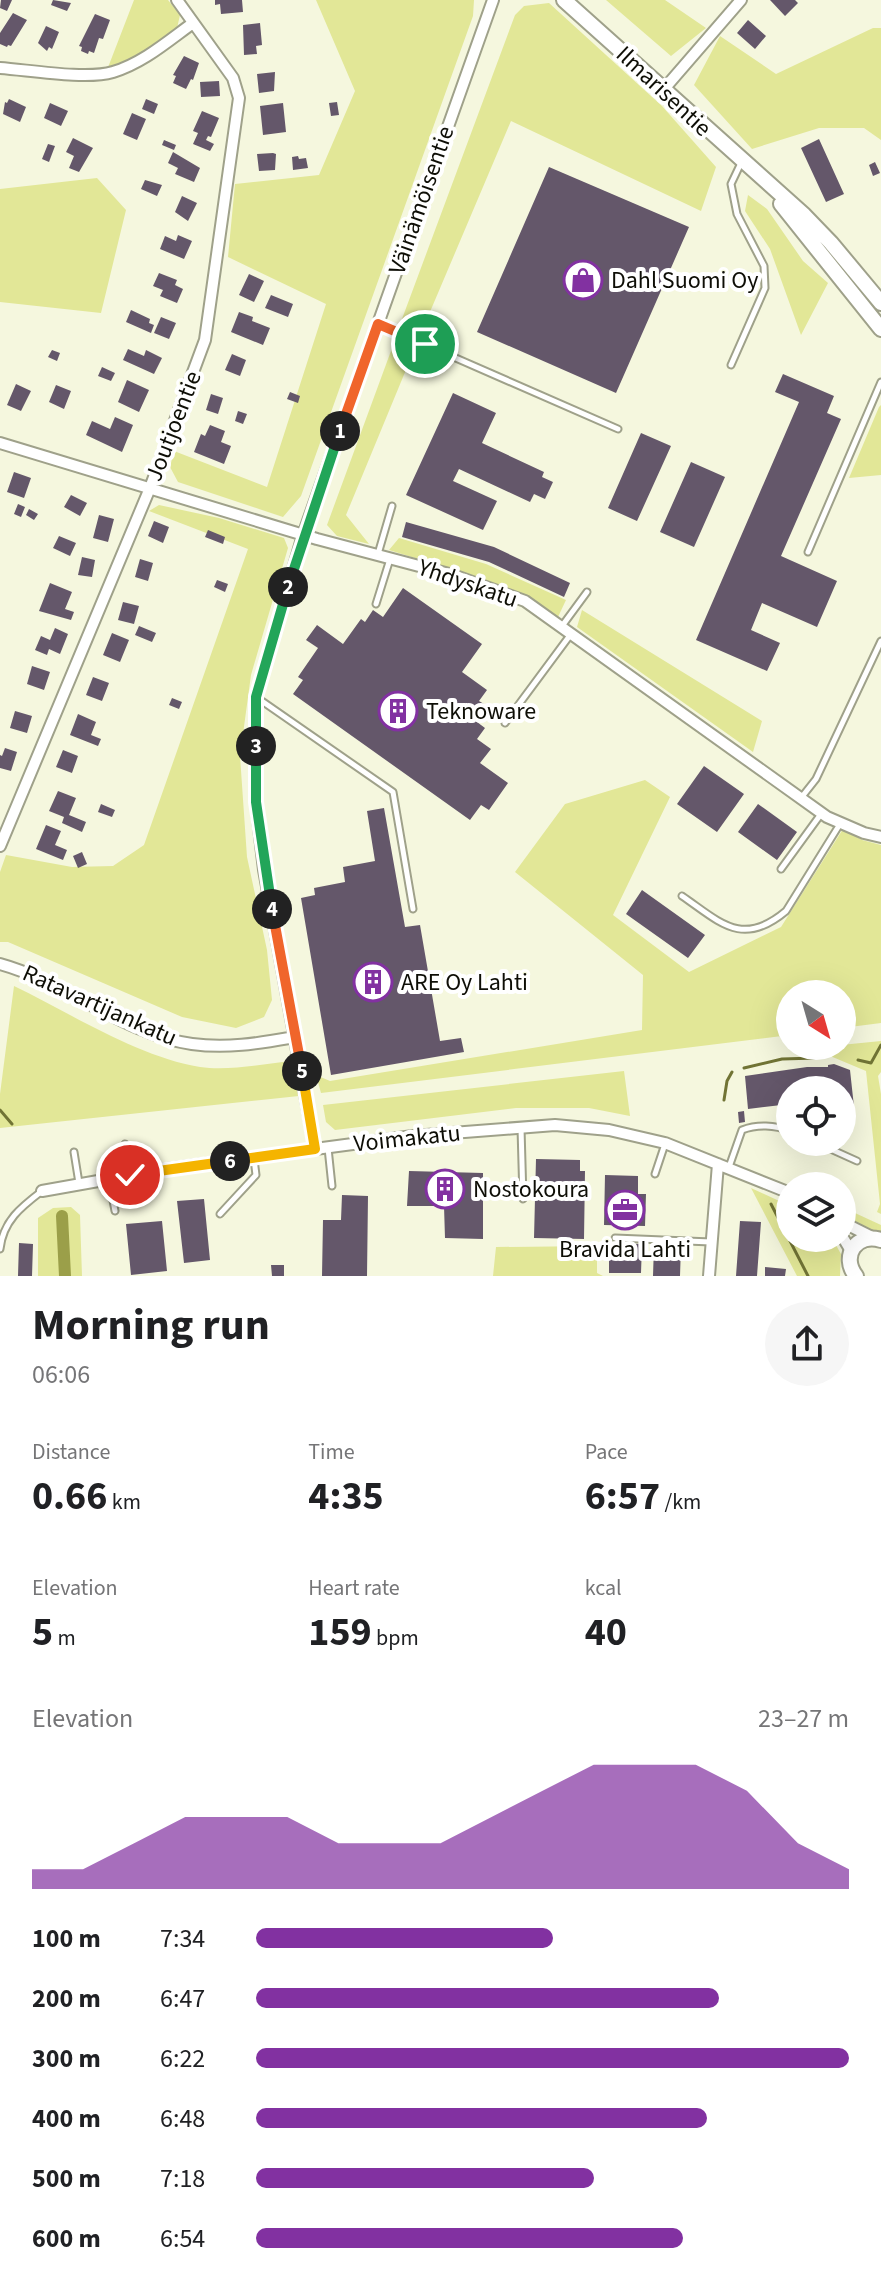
<!DOCTYPE html>
<meta charset="utf-8">
<style>
:root{--surface:#fff;--page:#f6f6f6;--text:#202124;--muted:#757577;--accent:#8231a1}
body{margin:0;font-family:"Source Sans 3",sans-serif;background:var(--page);color:var(--text);height:100vh;display:flex;flex-direction:column;font-size:30px;white-space:nowrap}
*{box-sizing:border-box;margin:0}
p{font-size:26px;color:var(--muted)}
.icon{flex:none;width:44px;height:44px;fill:none;stroke:currentColor;stroke-width:2;stroke-linecap:round;stroke-linejoin:round}
.map{position:relative;height:1276px;overflow:hidden}
.sheet{display:flex;flex-direction:column;background:var(--surface);flex:1}
.sheet>*{flex:none}
.needle{width:52px;rotate:143deg}
.buttons{position:absolute;left:776px;top:980px;display:grid;gap:16px}
.buttons a{display:grid;place-items:center;width:80px;height:80px;border-radius:50%;background:var(--surface);box-shadow:0 8px 32px #0002;font-size:40px}
.pin{position:absolute;display:grid;place-items:center;width:68px;height:68px;color:#fff;margin:-34px;border:4px solid #fff;border-radius:50%;box-shadow:0 2px 8px #0007}
.km{position:absolute;width:40px;height:40px;margin:-20px;border-radius:50%;background:#222;color:#fff;font-size:22px;line-height:40px;text-align:center}
.round{display:grid;place-items:center;flex:none;width:84px;height:84px;border-radius:42px;background:var(--page)}
.overview{display:flex;align-items:center;justify-content:space-between;height:136px;padding:0 32px}
h1{font-size:44px;font-weight:700;line-height:60px}
.stats{display:grid;grid-template-columns:repeat(3,1fr);gap:12px;height:136px;padding:8px 32px}
.stats div{display:grid;align-content:center}
.stats b{font-size:40px;font-weight:700}
.stats small{font-size:22px;font-weight:400}
.stats p{font-size:22px}
.chart{height:224px;padding:16px 32px}
.chart p{display:flex;justify-content:space-between}
.chart svg{width:100%;height:144px;margin-top:8px;fill:var(--accent);opacity:.7}
ul{padding:0 32px;list-style:none;font-size:26px}
li{display:grid;grid-template-columns:128px 96px 1fr;align-items:center;height:60px}
li i{height:20px;border-radius:10px;background:var(--accent)}
.map>svg:first-child{display:block}
</style>
<div class="map">
<svg width="881" height="1276" viewBox="0 0 881 1276">
<rect width="100%" height="100%" fill="#f5f7de"/>
<!-- green -->
<path fill="#e2e797" d="M 134,0 L 168,0 L 180,15 L 177,28 L 147,51 L 107,70 Z
M 316,0 L 474,0 L 473,16 L 301,496 L 283,517 L 178,482 L 170,467 L 174,451 L 267,487 L 326,304 L 228,257 L 235,184 L 319,175 L 355,91 Z
M 606,0 L 665,0 L 706,28 L 671,56 Z
M 549,3 L 662,106 L 716,167 L 701,211 L 511,121 L 424,326 L 399,327 L 515,15 L 524,6 Z
M 873,28 L 881,28 L 881,140 L 864,128 L 819,128 L 752,149 L 694,85 L 720,36 L 776,74 Z
M 97,178 L 126,210 L 101,313 L 0,302 L 0,189 Z
M 748,195 L 767,209 L 803,261 L 828,283 L 801,335 L 770,249 L 745,211 Z
M 395,340 L 415,348 L 346,515 L 369,544 L 337,536 L 327,525 Z
M 881,405 L 881,475 L 849,478 L 879,407 Z
M 159,505 L 219,518 L 284,538 L 288,548 L 251,675 L 240,756 L 247,857 L 267,950 L 272,1000 L 264,1017 L 236,1028 L 182,1017 L 8,942 L 0,942 L 0,872 L 6,855 L 72,867 L 113,866 L 144,845 L 248,549 L 149,511 Z
M 399,538 L 486,564 L 566,600 L 558,617 C 505,584 447,568 389,550 Z
M 582,610 L 762,721 L 753,752 L 577,627 Z
M 645,780 L 670,797 L 613,915 L 689,972 L 781,927 L 843,829 L 862,840 L 881,845 L 881,1023 L 842,1028 L 842,994 L 790,994 L 790,1035 L 321,1093 L 316,1075 L 330,1081 L 642,1030 L 643,975 L 515,872 L 565,804 Z
M 14,986 C 70,1013 138,1057 200,1067 C 229,1071 262,1064 292,1061 L 299,1096 L 0,1128 L 0,1094 Z
M 881,1041 L 881,1072 L 878,1076 L 881,1094 L 881,1214 L 877,1212 L 880,1204 L 866,1071 L 811,1048 Z
M 624,1071 L 630,1116 L 589,1108 L 516,1108 L 335,1130 L 326,1122 L 323,1105 Z
M 751,1188 L 790,1206 L 790,1238 L 832,1238 L 841,1254 L 840,1276 L 797,1276 Z
M 71,1207 L 80,1215 L 82,1276 L 38,1276 L 38,1218 L 53,1208 Z
M 842,1207 L 881,1225 L 881,1234 L 858,1226 L 842,1215 Z
M 597,1246 L 597,1273 L 603,1276 L 493,1276 L 496,1247 Z"/>
<g fill="none" stroke-linecap="round" stroke-linejoin="round">
<!-- stream -->
<path stroke="#717435" stroke-width="3" d="M 858,1060 L 871,1063 L 881,1045
M 744,1068 L 782,1059 L 816,1058
M 724,1100 L 727,1081 L 732,1072
M 0,1110 L 12,1124
M 771,1204 L 808,1276"/>
<!-- canal -->
<path stroke="#9b9f49" stroke-width="12" d="M 62,1216 L 65,1276"/>
</g>
<!-- building -->
<path fill="#64576a" d="M 1,0 L 12,0 L 7,11 L 0,8 Z
M 53,0 L 71,3 L 67,11 L 51,5 Z
M 215,0 L 242,0 L 243,12 L 221,14 L 220,4 L 215,5 Z
M 770,0 L 795,0 L 798,3 L 785,16 Z
M 13,13 L 27,20 L 11,46 L 8,45 L 7,47 L 0,44 L 0,33 Z
M 95,14 L 110,20 L 103,39 L 99,38 L 94,53 L 89,51 L 88,54 L 81,51 L 82,47 L 79,46 Z
M 748,20 L 766,36 L 755,49 L 737,33 Z
M 260,23 L 262,45 L 256,46 L 257,54 L 244,55 L 243,25 Z
M 46,26 L 59,32 L 52,49 L 49,47 L 47,51 L 38,43 Z
M 184,56 L 199,63 L 193,80 L 191,79 L 186,89 L 173,83 L 176,76 L 173,75 Z
M 275,72 L 274,91 L 259,93 L 257,74 Z
M 219,81 L 220,96 L 201,97 L 200,82 Z
M 9,99 L 26,107 L 20,122 L 3,114 L 5,102 L 7,103 Z
M 146,99 L 158,104 L 154,114 L 142,109 Z
M 337,102 L 339,115 L 331,116 L 329,103 Z
M 50,103 L 68,111 L 61,126 L 44,118 Z
M 283,103 L 286,132 L 263,135 L 260,106 Z
M 202,111 L 219,118 L 211,137 L 208,136 L 206,140 L 214,144 L 210,151 L 193,144 L 198,133 L 193,131 Z
M 132,113 L 146,119 L 137,140 L 123,134 Z
M 73,138 L 93,148 L 79,172 L 69,168 L 74,156 L 66,152 Z
M 819,139 L 844,194 L 826,202 L 801,148 Z
M 164,140 L 176,145 L 174,150 L 162,145 Z
M 48,144 L 55,146 L 49,162 L 42,159 Z
M 173,152 L 200,168 L 194,182 L 175,174 L 178,168 L 168,163 Z
M 273,153 L 276,154 L 275,170 L 259,171 L 257,154 Z
M 298,156 L 299,159 L 306,158 L 308,168 L 293,170 L 292,157 Z
M 875,162 L 880,173 L 873,176 L 869,165 Z
M 549,167 L 689,227 L 616,393 L 477,332 Z
M 145,180 L 162,185 L 157,196 L 141,189 Z
M 182,196 L 197,203 L 188,221 L 175,212 Z
M 178,235 L 192,241 L 184,259 L 160,249 L 165,236 L 176,241 Z
M 159,273 L 177,280 L 175,285 L 183,289 L 177,303 L 160,296 L 163,290 L 153,286 Z
M 249,274 L 264,281 L 254,302 L 239,295 Z
M 271,295 L 293,304 L 288,317 L 265,308 Z
M 131,310 L 150,319 L 149,323 L 154,325 L 151,333 L 126,322 Z
M 239,312 L 253,317 L 252,321 L 270,328 L 263,345 L 231,332 Z
M 161,317 L 176,323 L 169,339 L 154,333 Z
M 128,349 L 144,356 L 146,350 L 162,358 L 154,374 L 123,360 Z
M 52,350 L 60,353 L 57,361 L 48,357 Z
M 232,354 L 246,360 L 240,376 L 225,370 Z
M 102,367 L 115,373 L 111,381 L 98,376 Z
M 783,374 L 834,396 L 827,413 L 841,419 L 781,556 L 837,581 L 817,627 L 762,603 L 751,630 L 780,643 L 767,671 L 696,640 L 799,402 L 775,392 Z
M 127,380 L 149,390 L 139,412 L 118,402 Z
M 16,384 L 31,391 L 21,411 L 7,405 Z
M 56,385 L 71,391 L 64,409 L 49,402 Z
M 290,392 L 300,396 L 298,403 L 287,399 Z
M 453,393 L 496,413 L 482,443 L 544,472 L 542,477 L 553,482 L 545,499 L 534,494 L 530,502 L 459,469 L 453,481 L 497,501 L 483,530 L 406,495 Z
M 211,394 L 223,398 L 218,414 L 206,410 Z
M 238,411 L 247,414 L 243,424 L 235,421 Z
M 115,417 L 133,425 L 122,452 L 86,435 L 92,421 L 110,429 Z
M 210,425 L 225,431 L 221,442 L 231,446 L 224,464 L 194,452 L 201,434 L 205,436 Z
M 641,433 L 671,446 L 637,521 L 608,508 Z
M 691,462 L 725,477 L 694,547 L 660,532 Z
M 14,472 L 31,478 L 24,498 L 7,492 Z
M 71,495 L 87,503 L 80,516 L 64,507 Z
M 18,504 L 25,507 L 21,517 L 14,514 Z
M 29,509 L 38,514 L 34,520 L 26,515 Z
M 99,515 L 114,519 L 108,542 L 93,538 Z
M 154,521 L 169,527 L 163,543 L 148,536 Z
M 406,522 L 494,547 L 570,583 L 564,597 L 489,562 L 402,537 Z
M 208,530 L 225,537 L 223,544 L 205,537 Z
M 59,536 L 76,543 L 70,556 L 53,548 Z
M 82,557 L 95,560 L 92,577 L 78,575 Z
M 140,559 L 153,563 L 148,581 L 135,577 Z
M 217,580 L 228,584 L 225,592 L 214,587 Z
M 50,583 L 72,592 L 65,609 L 74,612 L 71,620 L 39,611 Z
M 403,588 L 482,644 L 462,672 L 487,690 L 479,701 L 484,704 L 473,719 L 485,728 L 477,739 L 491,749 L 480,763 L 508,783 L 489,810 L 481,805 L 470,820 L 293,694 L 303,680 L 298,677 L 318,648 L 306,640 L 317,625 L 343,644 L 361,619 L 365,622 L 373,610 L 383,617 Z
M 123,602 L 139,606 L 134,624 L 118,620 Z
M 139,626 L 156,633 L 152,642 L 135,635 Z
M 55,628 L 68,634 L 60,654 L 49,649 L 47,655 L 35,650 L 41,636 L 50,640 Z
M 112,633 L 129,640 L 120,662 L 103,655 Z
M 32,666 L 50,672 L 44,690 L 27,684 Z
M 93,677 L 109,683 L 102,701 L 86,695 Z
M 172,698 L 182,702 L 179,709 L 169,705 Z
M 15,711 L 32,716 L 27,733 L 10,728 Z
M 78,714 L 96,722 L 91,735 L 101,739 L 98,746 L 70,735 Z
M 5,748 L 17,752 L 11,771 L 0,768 L 0,755 L 2,756 Z
M 63,750 L 78,756 L 72,773 L 56,767 Z
M 704,766 L 744,794 L 717,832 L 677,804 Z
M 58,791 L 76,798 L 69,815 L 86,822 L 82,832 L 62,823 L 64,817 L 49,811 Z
M 101,804 L 115,810 L 112,817 L 98,812 Z
M 758,804 L 797,832 L 777,860 L 738,832 Z
M 384,808 L 405,927 L 420,925 L 440,1041 L 461,1038 L 464,1052 L 331,1075 L 301,898 L 315,895 L 314,888 L 345,882 L 343,867 L 375,861 L 367,811 Z
M 46,825 L 61,831 L 55,845 L 67,850 L 63,860 L 36,849 Z
M 82,852 L 87,864 L 78,868 L 73,856 Z
M 642,890 L 705,935 L 688,958 L 626,914 Z
M 834,1064 L 850,1070 L 855,1116 L 842,1117 L 842,1090 L 790,1090 L 790,1104 L 748,1109 L 745,1076 L 807,1067 L 828,1067 L 828,1065 Z
M 744,1111 L 745,1122 L 739,1123 L 738,1112 Z
M 536,1159 L 580,1160 L 580,1171 L 585,1171 L 584,1239 L 534,1238 Z
M 409,1171 L 483,1173 L 483,1239 L 445,1238 L 444,1206 L 407,1206 Z
M 605,1175 L 638,1176 L 638,1194 L 646,1194 L 645,1226 L 604,1225 Z
M 342,1195 L 368,1196 L 367,1276 L 322,1276 L 323,1220 L 341,1220 Z
M 204,1199 L 210,1260 L 184,1263 L 177,1201 Z
M 162,1221 L 167,1271 L 131,1275 L 126,1224 Z
M 740,1221 L 761,1222 L 757,1276 L 736,1276 Z
M 19,1243 L 33,1244 L 32,1276 L 18,1276 Z
M 609,1243 L 642,1244 L 641,1273 L 609,1273 Z
M 654,1245 L 681,1246 L 680,1276 L 653,1276 Z
M 271,1265 L 284,1265 L 284,1276 L 272,1276 Z
M 765,1267 L 786,1269 L 785,1276 L 765,1276 Z"/>
<g fill="none" stroke-linecap="round" stroke-linejoin="round">
<defs>
<path id="service" d="M 378,324 L 618,429
M 419,359 L 435,322
M 731,365 L 765,288 L 764,266 L 737,214 L 731,184 L 741,163
M 808,552 L 881,382
M 378,554 L 392,506
M 376,604 L 390,559
M 562,626 L 587,592
M 256,697 L 393,792 L 413,909
M 505,723 L 571,634
M 801,798 L 816,779 L 881,641
M 781,869 L 821,814
M 682,896 C 720,922 742,948 786,911 L 840,824
M 521,1128 L 523,1199
M 815,1142 L 857,1161
M 125,1144 L 130,1174
M 328,1148 L 332,1186
M 74,1152 L 79,1183
M 729,1167 L 742,1130 C 757,1124 775,1125 790,1131
M 655,1174 L 665,1144
M 109,1180 L 115,1211
M 220,1214 L 256,1175 L 254,1159
M 615,1238 L 711,1242
M 0,1249 C 3,1221 21,1207 42,1191"/>
<path id="minor" d="M 0,68 C 29,70 86,80 113,72 C 143,63 168,41 193,23
M 664,89 L 741,0
M 0,443 L 317,539 L 453,575 L 525,601 L 827,817 L 864,833 L 881,837
M 0,846 L 150,488 L 205,340 L 239,98 L 233,78 L 177,0
M 0,964 C 66,982 123,1034 192,1044 C 228,1049 260,1043 295,1037
M 315,1149 L 264,870 L 256,802 L 256,697 L 303,535 L 493,0
M 42,1191 L 160,1170 L 315,1149 L 413,1136 L 555,1125 L 609,1130 L 665,1143 L 790,1193
M 842,1222 L 872,1237
M 842,1236 L 851,1251
M 709,1276 L 718,1164"/>
<path id="tertiary" d="M 564,0 L 804,215 L 831,243 L 881,303
M 781,204 L 881,329
M 856,1276 C 840,1256 857,1232 881,1240"/>
</defs>
<!-- service casing -->
<use href="#service" stroke="#9fa18a" stroke-width="9"/>
<!-- minor casing -->
<use href="#minor" stroke="#9fa18a" stroke-width="14"/>
<!-- tertiary casing -->
<use href="#tertiary" stroke="#9fa18a" stroke-width="18"/>
<!-- service -->
<use href="#service" stroke="#fff" stroke-width="5"/>
<!-- minor -->
<use href="#minor" stroke="#fff" stroke-width="10"/>
<!-- tertiary -->
<use href="#tertiary" stroke="#fff" stroke-width="14"/>
</g>
<g fill="none" stroke-linecap="round" stroke-linejoin="round">
<defs>
<path id="split-1" d="M 340,431 L 378,324 L 425,344"/>
<path id="split-2" d="M 288,587 L 340,431"/>
<path id="split-3" d="M 256,746 L 256,697 L 288,587"/>
<path id="split-4" d="M 256,746 L 256,802 L 272,909"/>
<path id="split-5" d="M 272,909 L 302,1071"/>
<path id="split-6" d="M 230,1161 L 315,1149 L 302,1071"/>
<path id="split-7" d="M 130,1175 L 230,1161"/>
</defs>
<!-- split-1 casing -->
<use href="#split-1" stroke="#fff" stroke-width="16"/>
<!-- split-2 casing -->
<use href="#split-2" stroke="#fff" stroke-width="16"/>
<!-- split-3 casing -->
<use href="#split-3" stroke="#fff" stroke-width="16"/>
<!-- split-4 casing -->
<use href="#split-4" stroke="#fff" stroke-width="16"/>
<!-- split-5 casing -->
<use href="#split-5" stroke="#fff" stroke-width="16"/>
<!-- split-6 casing -->
<use href="#split-6" stroke="#fff" stroke-width="16"/>
<!-- split-7 casing -->
<use href="#split-7" stroke="#fff" stroke-width="16"/>
<!-- split-1 -->
<use href="#split-1" stroke="#f0652b" stroke-width="10"/>
<!-- split-2 -->
<use href="#split-2" stroke="#22a559" stroke-width="10"/>
<!-- split-3 -->
<use href="#split-3" stroke="#22a559" stroke-width="10"/>
<!-- split-4 -->
<use href="#split-4" stroke="#22a559" stroke-width="10"/>
<!-- split-5 -->
<use href="#split-5" stroke="#f0652b" stroke-width="10"/>
<!-- split-6 -->
<use href="#split-6" stroke="#f5b400" stroke-width="10"/>
<!-- split-7 -->
<use href="#split-7" stroke="#f5b400" stroke-width="10"/>
</g>
<!-- icons -->
<defs>
<symbol id="shop-ring" viewBox="-11 -11 22 22"><circle r="9.5" fill="#fff" stroke="#8231a1" stroke-width="1.5"/><path d="M-5-2.5h2.3a2.7 3.5 0 0 1 5.4 0H5L5.5 6h-11ZM-1.5-2.5h3a1.5 2.3 0 0 0-3 0Z" fill="#8231a1"/></symbol>
<symbol id="building-ring" viewBox="-11 -11 22 22"><circle r="9.5" fill="#fff" stroke="#8231a1" stroke-width="1.5"/><path d="M-4-6H4V6H1V3H-1V6H-4ZM-2.5-4.3h1.7v1.8h-1.7ZM.8-4.3h1.7v1.8H.8ZM-2.5-1h1.7V.8h-1.7ZM.8-1h1.7V.8H.8Z" fill="#8231a1"/></symbol>
<symbol id="office-ring" viewBox="-11 -11 22 22"><circle r="9.5" fill="#fff" stroke="#8231a1" stroke-width="1.5"/><path d="M-6-3h4V-5.5h4V-3h4V5H-6ZM-1-4.5V-3h2v-1.5ZM-6 0V1H6V0Z" fill="#8231a1"/></symbol>
</defs>
<g fill-rule="evenodd">
<use href="#shop-ring" x="561" y="258" width="44" height="44"/>
<use href="#building-ring" x="376" y="689" width="44" height="44"/>
<use href="#building-ring" x="351" y="960" width="44" height="44"/>
<use href="#building-ring" x="423" y="1167" width="44" height="44"/>
<use href="#office-ring" x="603" y="1188" width="44" height="44"/>
</g>
<g text-anchor="middle" stroke-width="8" stroke-linejoin="round" paint-order="stroke">
<!-- street labels -->
<g font-size="24" fill="#0e0e06" stroke="#fff">
<text transform="translate(664 91) rotate(43)" y="8">Ilmarisentie</text>
<text transform="translate(421 200) rotate(-71)" y="8">Väinämöisentie</text>
<text transform="translate(173 426) rotate(-69)" y="8">Joutjoentie</text>
<text transform="translate(468 583) rotate(19)" y="8">Yhdyskatu</text>
<text transform="translate(100 1005) rotate(24)" y="8">Ratavartijankatu</text>
<text transform="translate(407 1138) rotate(-6)" y="8">Voimakatu</text>
</g>
<!-- poi labels -->
<g font-size="24" fill="#0e0e06" stroke="#fff" text-anchor="start">
<text x="611" y="288">Dahl Suomi Oy</text>
<text x="426" y="719">Teknoware</text>
<text x="401" y="990">ARE Oy Lahti</text>
<text x="473" y="1197">Nostokoura</text>
<text x="625" y="1257" text-anchor="middle">Bravida Lahti</text>
</g>
</g>
</svg>
<div class="buttons">
<a><svg class="needle" viewBox="-14 -14 28 28"><path d="M0-13l5 13h-10z" fill="#e53935"/><path d="M0 13l5-13h-10z" fill="#757577"/></svg></a>
<a><svg class="icon" aria-label="locate" viewBox="0 0 24 24"><circle cx="12" cy="12" r="6"/><path d="M12 2v4M12 18v4M2 12h4M18 12h4"/></svg></a>
<a><svg class="icon" aria-label="layers" viewBox="0 0 24 24"><path d="M12 4l9 5-9 5-9-5zM3 14l9 5 9-5"/></svg></a>
</div>
<div class="pin" style="left:425px;top:344px;background:#1e9e55"><svg class="icon" aria-label="arrive" viewBox="0 0 24 24"><path d="M6 21V4h12l-3 4 3 4H6"/></svg></div>
<div class="pin" style="left:130px;top:1175px;background:#d93025"><svg class="icon" aria-label="check" viewBox="0 0 24 24"><path d="M5 12l5 5 9-10"/></svg></div>
<b class="km" style="left:340px;top:431px">1</b>
<b class="km" style="left:288px;top:587px">2</b>
<b class="km" style="left:256px;top:746px">3</b>
<b class="km" style="left:272px;top:909px">4</b>
<b class="km" style="left:302px;top:1071px">5</b>
<b class="km" style="left:230px;top:1161px">6</b>
</div>
<section class="sheet">
<div class="overview"><div><h1>Morning run</h1><p>06:06</p></div><a class="round"><svg class="icon" aria-label="share" viewBox="0 0 24 24"><path d="M12 15V3M7 8l5-5 5 5M5 13v7h14v-7"/></svg></a></div>
<div class="stats">
<div><p>Distance</p><b>0.66<small> km</small></b></div>
<div><p>Time</p><b>4:35</b></div>
<div><p>Pace</p><b>6:57<small> /km</small></b></div>
</div>
<div class="stats">
<div><p>Elevation</p><b>5<small> m</small></b></div>
<div><p>Heart rate</p><b>159<small> bpm</small></b></div>
<div><p>kcal</p><b>40</b></div>
</div>
<div class="chart"><p><span>Elevation</span>23–27 m</p>
<svg viewBox="0 0 160 44" preserveAspectRatio="none"><path d="M0 44V38L10 38L20 30L30 22L40 22L50 22L60 30L70 30L80 30L90 22L100 14L110 6L120 6L130 6L140 14L150 30L160 38V44z"/></svg>
</div>
<ul>
<li><b>100 m</b>7:34<i style="width:50%"></i></li>
<li><b>200 m</b>6:47<i style="width:78%"></i></li>
<li><b>300 m</b>6:22<i style="width:100%"></i></li>
<li><b>400 m</b>6:48<i style="width:76%"></i></li>
<li><b>500 m</b>7:18<i style="width:57%"></i></li>
<li><b>600 m</b>6:54<i style="width:72%"></i></li>
</ul>
</section>
